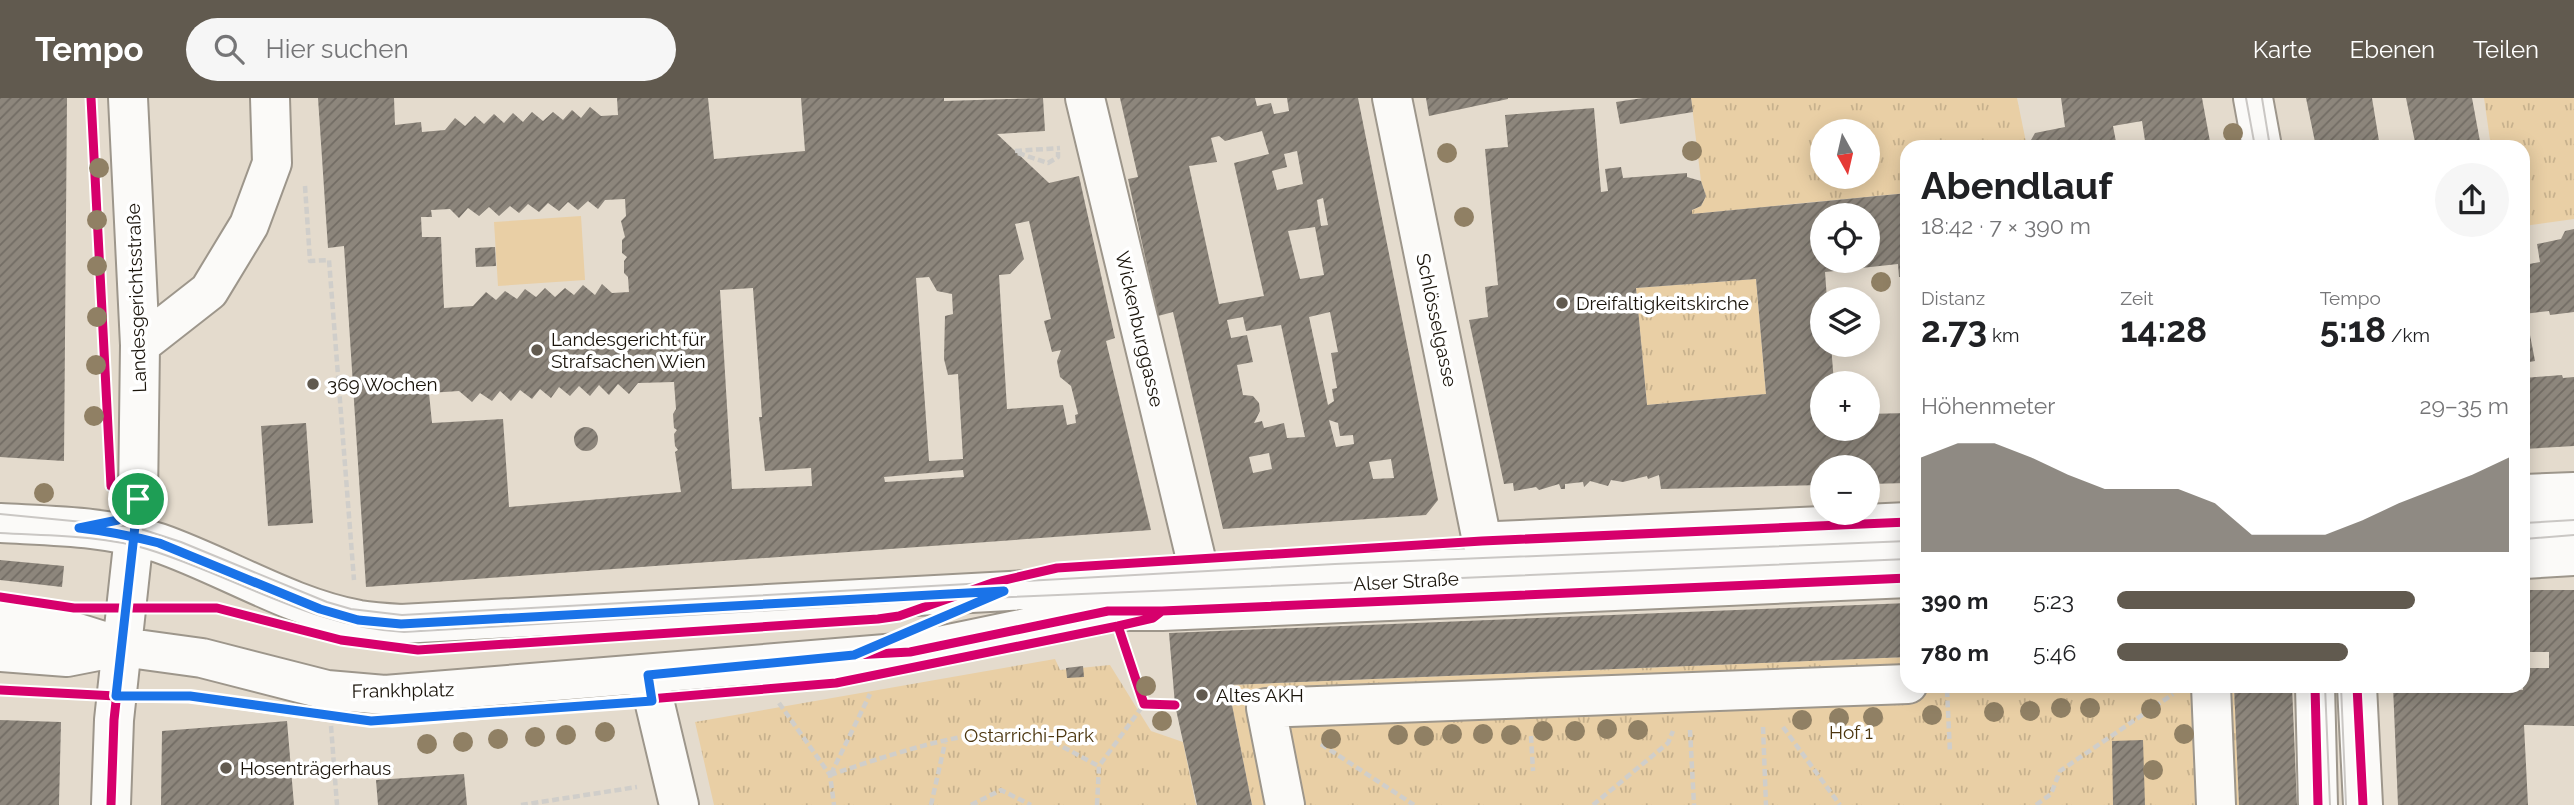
<!DOCTYPE html>
<html lang="de">
<meta charset="utf-8">
<style>
:root{--surface:#fff;--page:#f6f6f6;--text:#202124;--muted:#757577;--accent:#615a4f}
body{margin:0;font-family:Raleway,sans-serif;background:var(--page);color:var(--text);height:100vh;display:flex;flex-direction:column;font-size:26px;white-space:nowrap}
*{box-sizing:border-box;margin:0}
p{font-size:23px;color:var(--muted)}
.icon{flex:none;width:38px;height:38px;fill:none;stroke:currentColor;stroke-width:2;stroke-linecap:round;stroke-linejoin:round}
.map{position:relative;flex:1;overflow:hidden}
.side{position:absolute;left:1900px;top:42px;width:630px;height:553px;display:flex;flex-direction:column;background:var(--surface);border-radius:21px;box-shadow:0 4px 18px #0003}
.side>*{flex:none}
.needle{width:46px;rotate:172deg}
.tools{position:absolute;left:1810px;top:21px;display:grid;gap:14px}
.tools a{display:grid;place-items:center;width:70px;height:70px;border-radius:50%;background:var(--surface);box-shadow:0 4px 18px #0003;font-size:35px}
.pin{position:absolute;display:grid;place-items:center;width:60px;height:60px;color:#fff;margin:-30px;border:4px solid #fff;border-radius:50%;box-shadow:0 2px 7px #0007}
.round{display:grid;place-items:center;flex:none;width:74px;height:74px;border-radius:37px;background:var(--page)}
.overview{display:flex;align-items:center;justify-content:space-between;height:119px;padding:0 21px}
h1{font-size:38px;font-weight:700;line-height:52px}
.stats{display:grid;grid-template-columns:repeat(3,1fr);gap:10px;height:119px;padding:7px 21px}
.stats div{display:grid;align-content:center}
.stats b{font-size:35px;font-weight:700}
.stats small{font-size:19px;font-weight:400}
.stats p{font-size:19px}
.chart{height:196px;padding:14px 21px}
.chart p{display:flex;justify-content:space-between}
.chart svg{width:100%;height:126px;margin-top:7px;fill:var(--accent);opacity:.7}
ul{padding:0 21px;list-style:none;font-size:23px}
li{display:grid;grid-template-columns:112px 84px 1fr;align-items:center;height:52px}
li i{height:18px;border-radius:9px;background:var(--accent)}
header{display:flex;align-items:center;gap:42px;box-sizing:border-box;height:98px;padding:0 35px;background:var(--accent);color:#fff}
header strong{font-size:33px}
nav{display:flex;gap:38px;margin-inline-start:auto;font-size:24px}
.search{width:490px;height:63px;background:var(--page);display:flex;align-items:center;gap:18px;box-sizing:border-box;padding:0 24px;border-radius:38px;color:var(--muted);font-size:26px}
.map>svg:first-child{display:block}
</style>
<header>
<strong>Tempo</strong>
<div class="search"><svg class="icon" aria-label="search" viewBox="0 0 24 24"><circle cx="10" cy="10" r="6"/><path d="M15 15l6 6"/></svg>Hier suchen</div>
<nav><a>Karte</a><a>Ebenen</a><a>Teilen</a></nav>
</header>
<div class="map">
<svg width="2574" height="707" viewBox="0 0 2574 707">
<defs>
<pattern id="grass-tufts" width="24" height="20" patternUnits="userSpaceOnUse" patternTransform="scale(1.75)"><rect width="24" height="20" fill="#e9cfa5"/><path d="M3 7l-1-3M5 7V3M7 7l1-3M15 17l-1-3M17 17v-4M19 17l1-3" fill="none" stroke="#c7b18d"/></pattern>
<pattern id="building-hatch" width="6" height="6" patternUnits="userSpaceOnUse" patternTransform="scale(1.75)"><rect width="6" height="6" fill="#8d867c"/><path d="M-1 1l2-2M0 6l6-6M5 7l2-2" fill="none" stroke="#726c64"/></pattern>
</defs>
<rect width="100%" height="100%" fill="#e4dbcd"/>
<!-- grass -->
<path fill="url(#grass-tufts)" fill-rule="evenodd" d="M 1691,0 L 2017,0 L 2027,49 L 1908,49 L 1907,95 L 1692,116 L 1692,112 L 1701,108 L 1706,98 L 1701,83 ZM 1822,33 L 1867,33 L 1867,79 L 1822,79 Z
M 2484,0 L 2574,0 L 2574,121 L 2524,128 L 2524,49 L 2491,49 Z
M 1756,181 L 1766,296 L 1647,307 L 1636,190 Z
M 1907,559 L 1908,588 L 2234,588 L 2239,707 L 1252,707 L 1228,587 Z
M 1055,561 L 1060,572 L 1110,567 L 1151,633 L 1183,644 L 1196,707 L 714,707 L 695,624 Z"/>
<!-- garden -->
<path fill="#e9cfa5" d="M 581,118 L 585,182 L 498,188 L 494,124 Z"/>
<!-- building -->
<path fill="url(#building-hatch)" fill-rule="evenodd" d="M 0,0 L 67,0 L 64,363 L 0,359 Z
M 318,0 L 394,0 L 395,27 L 421,24 L 422,34 L 445,32 L 455,20 L 465,28 L 475,18 L 484,26 L 494,16 L 504,25 L 513,15 L 523,24 L 532,14 L 543,23 L 553,14 L 563,22 L 572,12 L 581,20 L 590,9 L 601,18 L 618,17 L 617,0 L 708,0 L 714,61 L 805,53 L 801,0 L 944,0 L 944,3 L 1043,0 L 1045,33 L 997,36 L 1049,85 L 1079,78 L 1115,240 L 1106,243 L 1151,432 L 366,489 L 344,148 L 328,150 ZM 625,101 L 626,118 L 621,123 L 625,139 L 622,142 L 622,155 L 627,159 L 624,163 L 624,175 L 628,179 L 629,194 L 612,195 L 602,186 L 595,197 L 583,187 L 574,197 L 565,190 L 555,199 L 545,190 L 536,199 L 525,191 L 517,201 L 505,193 L 496,202 L 486,194 L 473,208 L 444,210 L 441,139 L 422,139 L 421,119 L 432,119 L 431,112 L 450,111 L 459,120 L 468,110 L 479,118 L 489,109 L 499,118 L 510,108 L 519,115 L 528,106 L 539,114 L 548,105 L 559,113 L 568,104 L 578,112 L 588,103 L 598,111 L 605,102 ZM 1029,123 L 1051,221 L 1044,223 L 1052,254 L 1061,252 L 1057,263 L 1060,279 L 1071,288 L 1078,316 L 1075,317 L 1076,325 L 1067,327 L 1063,307 L 1007,311 L 999,177 L 1010,176 L 1024,161 L 1015,126 ZM 929,179 L 937,193 L 952,196 L 953,216 L 945,218 L 944,261 L 948,277 L 958,276 L 963,361 L 929,363 L 916,180 ZM 753,190 L 762,319 L 759,319 L 765,373 L 811,370 L 812,388 L 732,391 L 720,192 ZM 674,284 L 676,311 L 673,316 L 674,330 L 677,332 L 674,336 L 675,348 L 678,352 L 675,354 L 681,394 L 509,409 L 503,321 L 432,325 L 429,295 L 459,293 L 472,304 L 480,295 L 492,303 L 500,293 L 511,303 L 520,292 L 532,301 L 540,291 L 551,300 L 559,289 L 570,298 L 579,288 L 590,298 L 599,287 L 609,297 L 618,286 L 629,296 L 638,285 ZM 963,372 L 964,379 L 885,384 L 884,379 Z
M 1120,0 L 1255,0 L 1257,8 L 1271,5 L 1274,16 L 1289,13 L 1287,0 L 1358,0 L 1438,402 L 1426,417 L 1223,431 L 1173,214 L 1158,218 L 1128,81 L 1138,79 ZM 1262,33 L 1269,56 L 1234,65 L 1264,198 L 1219,206 L 1189,68 L 1217,64 L 1211,40 L 1219,38 L 1225,43 ZM 1297,53 L 1303,86 L 1277,92 L 1272,73 L 1287,69 L 1284,56 ZM 1323,100 L 1328,127 L 1321,128 L 1317,102 ZM 1315,129 L 1324,177 L 1300,181 L 1288,133 ZM 1330,214 L 1338,254 L 1331,255 L 1337,290 L 1332,291 L 1334,303 L 1328,307 L 1309,219 ZM 1243,219 L 1246,233 L 1281,227 L 1305,339 L 1287,340 L 1284,325 L 1264,330 L 1262,323 L 1254,325 L 1260,313 L 1259,305 L 1253,298 L 1243,297 L 1237,267 L 1253,264 L 1247,237 L 1231,240 L 1227,222 ZM 1329,322 L 1338,325 L 1340,338 L 1353,337 L 1354,346 L 1336,349 ZM 1269,355 L 1272,371 L 1253,375 L 1249,359 ZM 1391,361 L 1394,380 L 1373,381 L 1369,364 Z
M 1426,0 L 1508,0 L 1508,1 L 1429,18 Z
M 1643,0 L 1691,0 L 1693,14 L 1620,26 L 1616,4 Z
M 2061,0 L 2202,0 L 2211,49 L 2146,49 L 2142,23 L 2113,28 L 2117,49 L 2027,49 L 2035,35 L 2065,29 Z
M 2306,0 L 2372,0 L 2380,49 L 2316,49 Z
M 2406,0 L 2472,0 L 2481,49 L 2416,49 Z
M 1594,10 L 1601,94 L 1608,93 L 1605,71 L 1621,69 L 1623,80 L 1687,75 L 1687,79 L 1701,83 L 1706,98 L 1701,108 L 1692,112 L 1692,116 L 1908,95 L 1908,178 L 1899,179 L 1898,166 L 1825,174 L 1827,201 L 1822,201 L 1822,247 L 1831,247 L 1834,285 L 1822,285 L 1822,331 L 1867,331 L 1867,316 L 1908,315 L 1908,385 L 1867,386 L 1867,369 L 1822,369 L 1822,387 L 1661,391 L 1659,377 L 1648,381 L 1647,378 L 1623,384 L 1611,382 L 1608,388 L 1590,383 L 1584,389 L 1583,384 L 1565,386 L 1565,391 L 1561,391 L 1559,386 L 1539,392 L 1536,389 L 1514,393 L 1513,385 L 1504,386 L 1469,222 L 1488,219 L 1485,189 L 1498,187 L 1485,51 L 1508,49 L 1505,17 ZM 1822,117 L 1867,117 L 1867,163 L 1822,163 ZM 1756,181 L 1766,296 L 1647,307 L 1636,190 Z
M 2574,131 L 2574,214 L 2550,217 L 2549,213 L 2524,216 L 2524,167 L 2540,164 L 2537,146 L 2561,141 L 2565,133 Z
M 495,149 L 496,168 L 476,169 L 475,150 Z
M 2530,237 L 2535,263 L 2524,265 L 2524,238 Z
M 2562,277 L 2563,280 L 2574,279 L 2574,348 L 2524,351 L 2524,280 Z
M 306,325 L 313,425 L 268,428 L 261,328 Z
M574 341a12 12 0 1 1 24 0a12 12 0 1 1-24 0Z
M 0,462 L 64,468 L 62,489 L 0,482 Z
M 2524,492 L 2574,492 L 2574,628 L 2524,627 L 2528,707 L 2398,707 L 2393,588 L 2470,588 L 2470,593 L 2523,592 L 2524,570 L 2549,570 L 2549,554 L 2524,554 Z
M 1908,505 L 1908,559 L 1228,587 L 1252,707 L 1197,707 L 1175,607 L 1169,535 Z
M 1083,568 L 1084,579 L 1067,580 L 1066,570 Z
M 2234,588 L 2292,588 L 2297,707 L 2239,707 Z
M 0,622 L 61,624 L 59,707 L 0,707 Z
M 287,623 L 294,707 L 161,707 L 162,633 Z
M 2143,642 L 2145,707 L 2113,707 L 2112,643 Z
M 464,676 L 467,707 L 378,707 L 376,682 Z"/>
<g fill="none" stroke-linecap="round" stroke-linejoin="round">
<defs>
<path id="minor" d="M 1085,0 L 1196,461
M 1392,0 L 1482,443
M 2253,0 L 2262,49
M 140,247 L 209,193 L 249,127 L 272,65 L 270,0
M 0,425 C 53,428 108,428 159,445 C 225,468 289,509 359,522 C 373,524 387,525 401,526 L 1338,475 L 1908,453
M 2524,433 L 2574,430
M 1497,443 L 1908,424
M 0,522 L 71,533 L 122,549 L 202,560 L 327,592 L 385,597 L 910,554 L 1108,513 L 1162,513 L 1908,480
M 0,554 L 67,559 L 113,550
M 648,577 L 679,707
M 2211,588 L 2216,707
M 111,707 L 114,622 L 138,401 L 140,247 L 128,0
M 1285,707 L 1266,610 L 1908,586"/>
<path id="major" d="M 2524,396 L 2574,394
M 2524,461 L 2574,458
M 2315,588 L 2318,707
M 2357,588 L 2363,707"/>
</defs>
<!-- minor casing -->
<use href="#minor" stroke="#9d968b" stroke-width="42"/>
<!-- major casing -->
<use href="#major" stroke="#9d968b" stroke-width="42"/>
<!-- path -->
<path stroke="#d0ceca" stroke-width="4.5" stroke-dasharray="7 3.5" stroke-linecap="butt" d="M 1015,53 L 1060,50
M 1018,55 L 1048,65 L 1058,59 L 1058,54
M 305,88 L 310,163 L 329,162 L 354,482
M 1947,592 L 1950,654
M 779,605 L 830,677 L 834,707
M 331,628 L 337,707
M 1763,629 L 1766,707
M 1783,629 L 1840,707
M 1690,632 L 1694,707
M 1531,638 L 1533,673
M 1321,646 L 1414,707
M 831,676 L 870,596
M 830,677 C 880,660 980,625 1030,636 C 1053,641 1078,658 1099,668
M 521,707 L 637,689
M 931,707 L 945,645
M 971,707 L 1001,692 L 1031,707
M 1097,707 L 1099,668 L 1144,606
M 1593,707 L 1668,645 L 1673,633
M 2036,707 L 2051,696 L 2060,673 L 2173,596"/>
<!-- minor -->
<use href="#minor" stroke="#fbfaf8" stroke-width="38"/>
<!-- major -->
<use href="#major" stroke="#fbfaf8" stroke-width="38"/>
<!-- tram -->
<path stroke="#cac7c4" stroke-width="2" d="M 2246,0 L 2255,49
M 2262,0 L 2270,49
M 0,416 L 135,429 L 181,444 L 327,504 L 351,511 L 402,517 L 1335,466 L 1908,443
M 2524,425 L 2574,422
M 0,435 C 49,438 100,437 147,451 C 235,478 311,529 404,534 L 941,502 L 1908,461
M 2524,441 L 2574,437
M 2325,588 L 2330,707
M 2341,588 L 2346,707"/>
<defs>
<path id="cycleway" d="M 91,0 L 111,388 L 138,401 L 114,622 L 111,707
M 0,499 L 74,510 L 217,510 L 341,542 L 418,552 L 878,521 L 899,518 L 992,485 L 1057,470 L 1482,443 L 1908,424
M 1118,528 L 1144,606 L 1175,607
M 854,557 L 910,554 L 1108,513 L 1162,513 L 1908,480
M 2315,588 L 2318,707
M 2357,588 L 2363,707
M 0,592 L 116,598 L 189,599 L 352,621 L 392,623 L 836,585 L 1118,528 L 1153,520 L 1162,513"/>
</defs>
<!-- cycleway casing -->
<use href="#cycleway" stroke="#fff" stroke-width="13"/>
<!-- cycleway -->
<use href="#cycleway" stroke="#d6006c" stroke-width="9"/>
</g>
<!-- trees -->
<g fill="#908064">
<circle cx="2233" cy="35" r="10"/>
<circle cx="1692" cy="53" r="10"/>
<circle cx="1447" cy="55" r="10"/>
<circle cx="99" cy="70" r="10"/>
<circle cx="1464" cy="119" r="10"/>
<circle cx="97" cy="122" r="10"/>
<circle cx="97" cy="168" r="10"/>
<circle cx="1881" cy="184" r="10"/>
<circle cx="97" cy="219" r="10"/>
<circle cx="96" cy="267" r="10"/>
<circle cx="94" cy="318" r="10"/>
<circle cx="44" cy="395" r="10"/>
<circle cx="1146" cy="588" r="10"/>
<circle cx="2061" cy="610" r="10"/>
<circle cx="2090" cy="610" r="10"/>
<circle cx="2151" cy="611" r="10"/>
<circle cx="2030" cy="613" r="10"/>
<circle cx="1994" cy="614" r="10"/>
<circle cx="1932" cy="617" r="10"/>
<circle cx="1873" cy="619" r="10"/>
<circle cx="1839" cy="620" r="10"/>
<circle cx="1802" cy="622" r="10"/>
<circle cx="1162" cy="623" r="10"/>
<circle cx="1607" cy="631" r="10"/>
<circle cx="1638" cy="632" r="10"/>
<circle cx="1543" cy="633" r="10"/>
<circle cx="1575" cy="633" r="10"/>
<circle cx="605" cy="634" r="10"/>
<circle cx="1452" cy="636" r="10"/>
<circle cx="1483" cy="636" r="10"/>
<circle cx="2184" cy="636" r="10"/>
<circle cx="566" cy="637" r="10"/>
<circle cx="1398" cy="637" r="10"/>
<circle cx="1511" cy="637" r="10"/>
<circle cx="1424" cy="638" r="10"/>
<circle cx="535" cy="639" r="10"/>
<circle cx="498" cy="641" r="10"/>
<circle cx="1331" cy="641" r="10"/>
<circle cx="463" cy="644" r="10"/>
<circle cx="427" cy="646" r="10"/>
<circle cx="2153" cy="672" r="10"/>
</g>
<g fill="none" stroke-linecap="round" stroke-linejoin="round">
<defs>
<path id="route" d="M 138,401 L 116,598 L 190,598 L 371,623 L 652,603 L 648,577 L 854,557 L 1004,493 L 401,526 L 358,522 L 320,511 L 159,445 C 132,438 107,433 79,430 L 118,422 L 138,401"/>
</defs>
<!-- route casing -->
<use href="#route" stroke="#fff" stroke-width="14"/>
<!-- route -->
<use href="#route" stroke="#1a73e8" stroke-width="9"/>
</g>
<!-- markers -->
<g fill="#615a4f" stroke="#fff" stroke-width="2.5">
<circle cx="1562" cy="205" r="7"/>
<circle cx="537" cy="252" r="7"/>
<circle cx="313" cy="286" r="7"/>
<circle cx="1202" cy="597" r="7"/>
<circle cx="226" cy="670" r="7"/>
</g>
<g text-anchor="middle" stroke-width="7" stroke-linejoin="round" paint-order="stroke">
<!-- street labels -->
<g font-size="19" fill="#1a140b" stroke="#fff">
<text transform="translate(136 200) rotate(-92)" y="7">Landesgerichtsstraße</text>
<text transform="translate(1437 222) rotate(78)" y="7">Schlösselgasse</text>
<text transform="translate(1140 231) rotate(77)" y="7">Wickenburggasse</text>
<text transform="translate(1406 483) rotate(-3)" y="7">Alser Straße</text>
<text transform="translate(403 592) rotate(-1)" y="7">Frankhplatz</text>
</g>
<!-- poi labels -->
<g font-size="19" fill="#1a140b" stroke="#fff" text-anchor="start">
<text x="1576" y="212">Dreifaltigkeitskirche</text>
<text x="551" y="248">Landesgericht für<tspan x="551" dy="22">Strafsachen Wien</tspan></text>
<text x="327" y="293">369 Wochen</text>
<text x="1216" y="604">Altes AKH</text>
<text x="240" y="677">Hosenträgerhaus</text>
</g>
<!-- park labels -->
<g font-size="19" fill="#4c360f" stroke="#fff">
<text x="1851" y="641">Hof 1</text>
<text x="1029" y="644">Ostarrichi-Park</text>
</g>
</g>
</svg>
<div class="tools">
<a><svg class="needle" viewBox="-14 -14 28 28"><path d="M0-13l5 13h-10z" fill="#e53935"/><path d="M0 13l5-13h-10z" fill="#757577"/></svg></a>
<a><svg class="icon" aria-label="locate" viewBox="0 0 24 24"><circle cx="12" cy="12" r="6"/><path d="M12 2v4M12 18v4M2 12h4M18 12h4"/></svg></a>
<a><svg class="icon" aria-label="layers" viewBox="0 0 24 24"><path d="M12 4l9 5-9 5-9-5zM3 14l9 5 9-5"/></svg></a>
<a>+</a>
<a>−</a>
</div>
<div class="pin" style="left:138px;top:401px;background:#1e9e55"><svg class="icon" aria-label="arrive" viewBox="0 0 24 24"><path d="M6 21V4h12l-3 4 3 4H6"/></svg></div>
<section class="side">
<div class="overview"><div><h1>Abendlauf</h1><p>18:42 · 7 × 390 m</p></div><a class="round"><svg class="icon" aria-label="share" viewBox="0 0 24 24"><path d="M12 15V3M7 8l5-5 5 5M5 13v7h14v-7"/></svg></a></div>
<div class="stats">
<div><p>Distanz</p><b>2.73<small> km</small></b></div>
<div><p>Zeit</p><b>14:28</b></div>
<div><p>Tempo</p><b>5:18<small> /km</small></b></div>
</div>
<div class="chart"><p><span>Höhenmeter</span>29–35 m</p>
<svg viewBox="0 0 160 44" preserveAspectRatio="none"><path d="M0 44V11L10 6L20 6L30 11L40 17L50 22L60 22L70 22L80 27L90 38L100 38L110 38L120 33L130 27L140 22L150 17L160 11V44z"/></svg>
</div>
<ul>
<li><b>390 m</b>5:23<i style="width:76%"></i></li>
<li><b>780 m</b>5:46<i style="width:59%"></i></li>
</ul>
</section>
</div>
